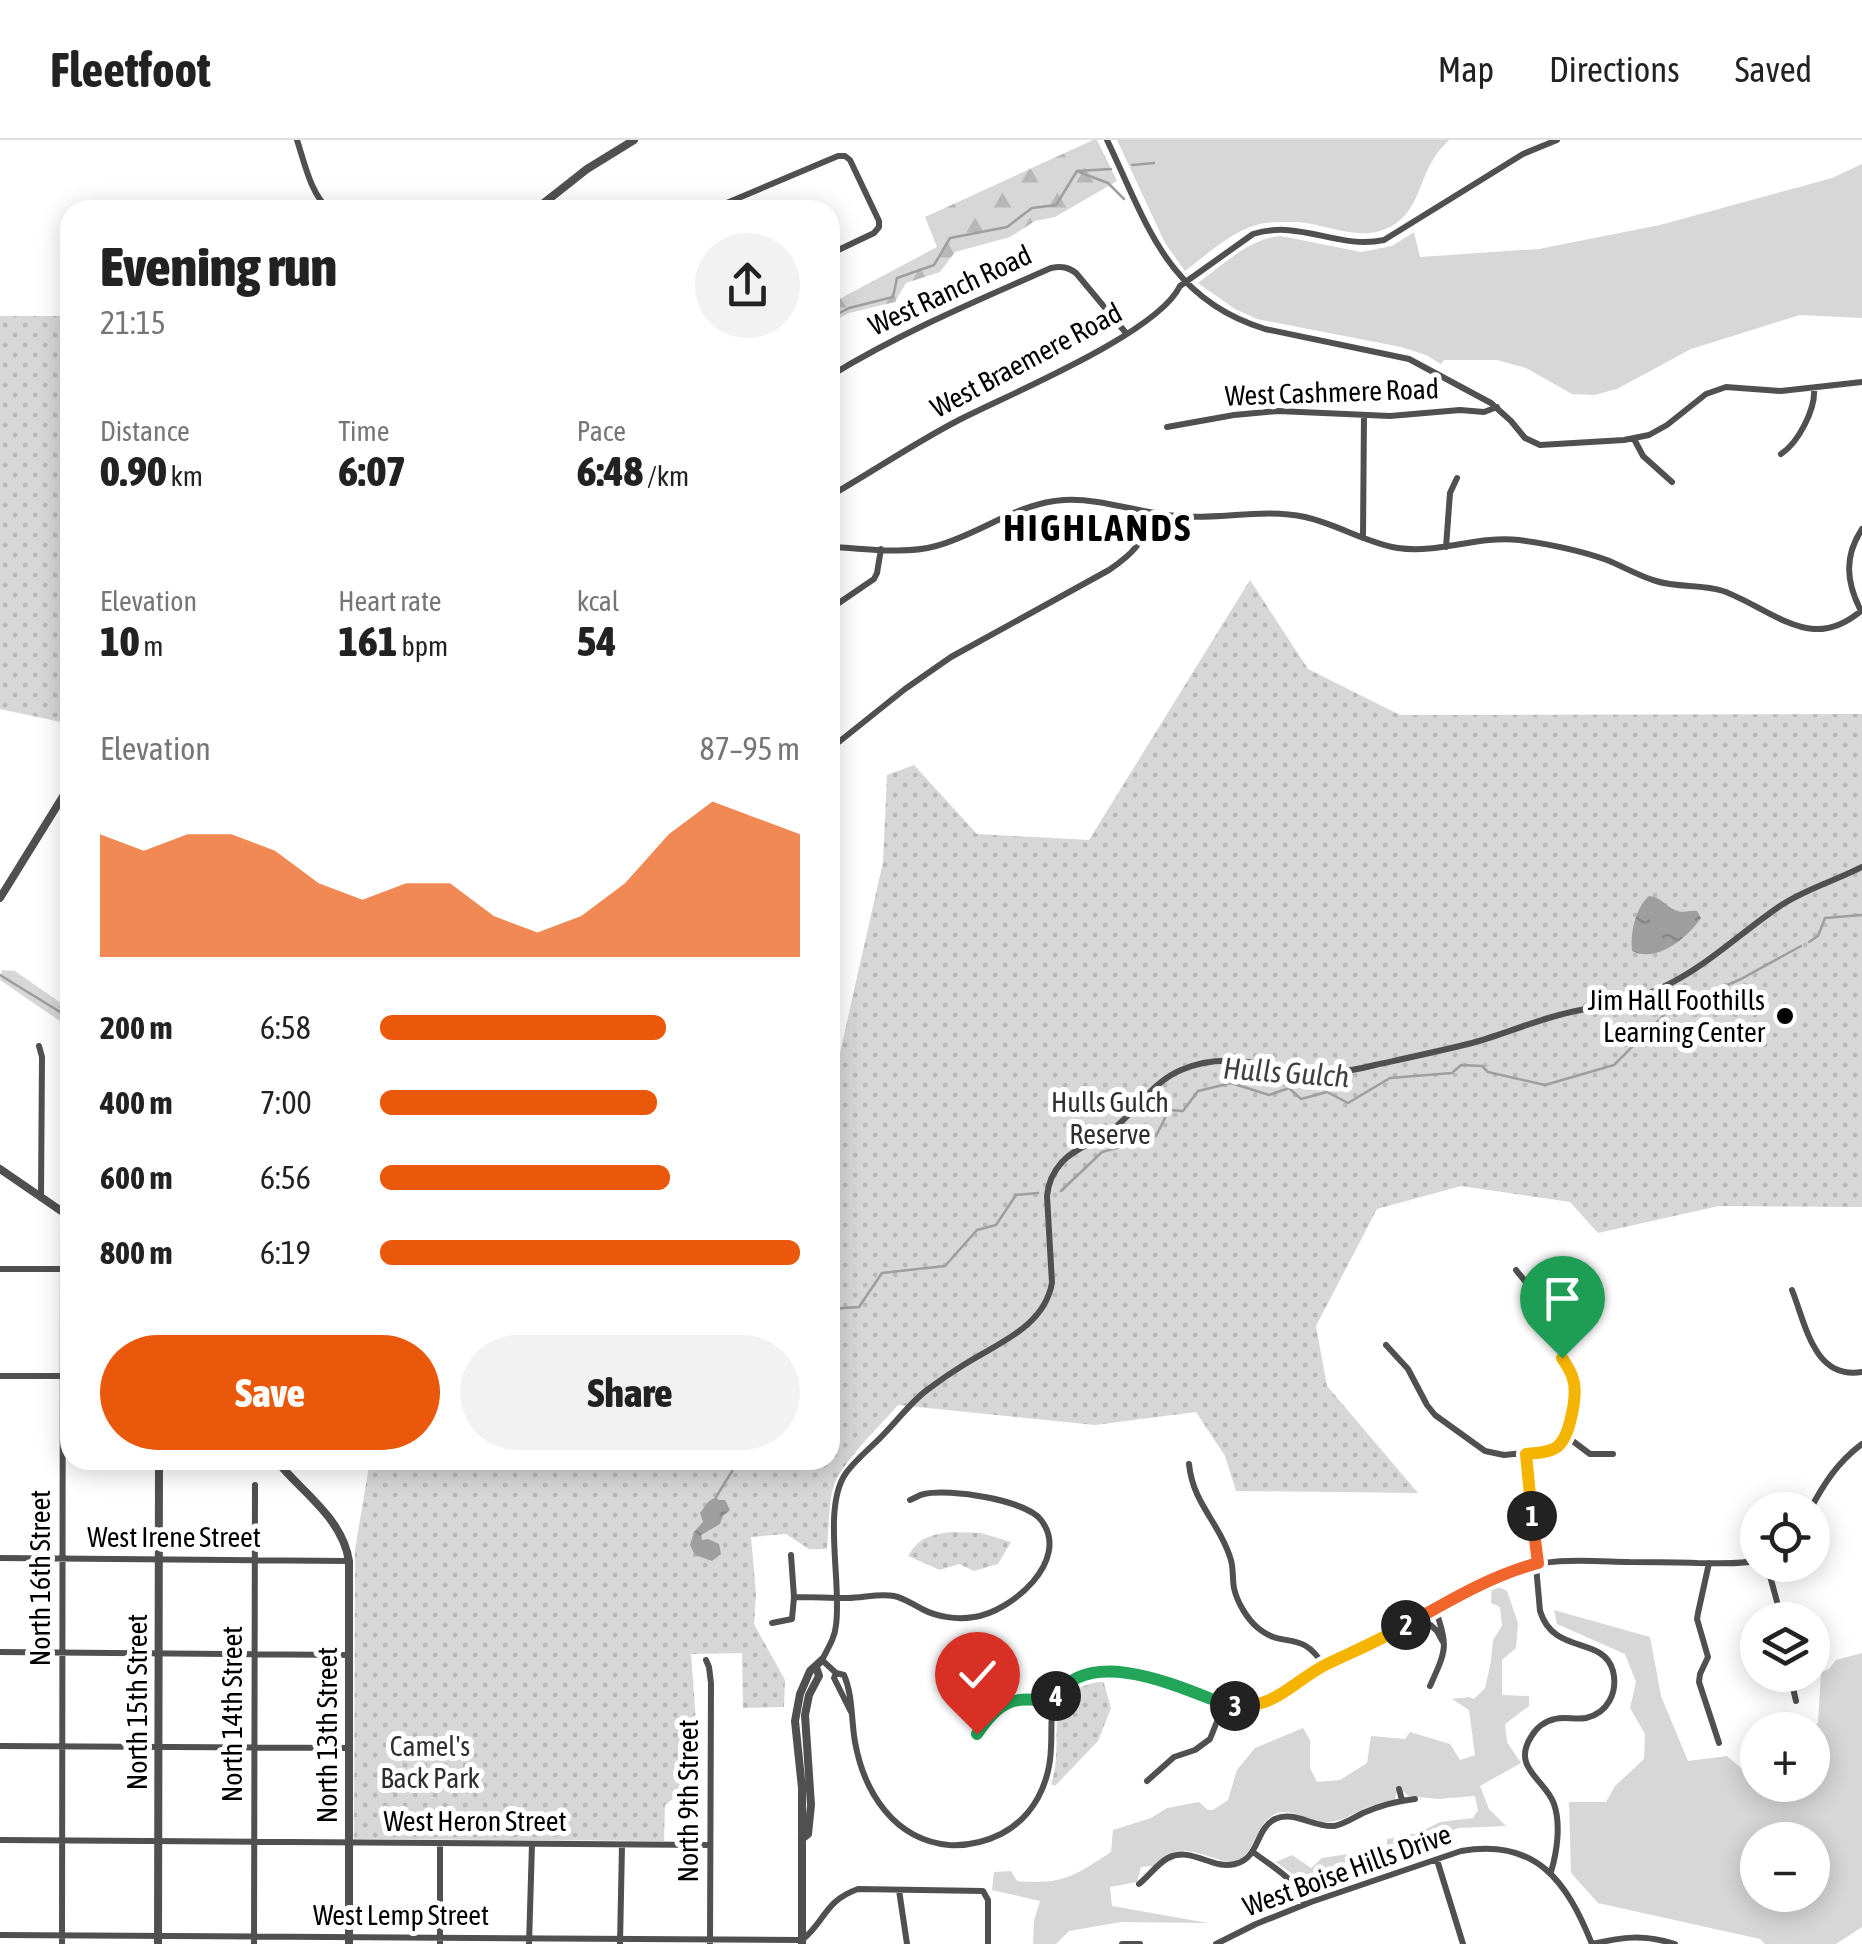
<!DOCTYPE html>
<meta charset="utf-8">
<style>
:root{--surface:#fff;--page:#f2f2f2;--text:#222;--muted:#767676;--line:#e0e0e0;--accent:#ea580c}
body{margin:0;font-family:"Asap Condensed",sans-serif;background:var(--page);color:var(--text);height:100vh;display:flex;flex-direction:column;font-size:38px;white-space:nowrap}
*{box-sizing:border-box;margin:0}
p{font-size:32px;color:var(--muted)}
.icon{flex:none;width:55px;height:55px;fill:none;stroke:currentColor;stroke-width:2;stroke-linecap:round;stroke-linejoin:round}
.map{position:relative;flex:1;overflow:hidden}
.sheet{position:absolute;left:60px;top:60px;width:780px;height:1270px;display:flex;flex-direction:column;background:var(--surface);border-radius:30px;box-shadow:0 5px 25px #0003}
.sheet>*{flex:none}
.buttons{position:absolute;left:1740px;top:1352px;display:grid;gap:20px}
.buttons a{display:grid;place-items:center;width:90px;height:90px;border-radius:50%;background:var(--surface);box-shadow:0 5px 25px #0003;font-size:50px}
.pin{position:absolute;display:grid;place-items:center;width:85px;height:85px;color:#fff;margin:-102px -42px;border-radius:50% 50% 50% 0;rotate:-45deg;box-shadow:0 0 10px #0007}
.pin .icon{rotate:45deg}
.km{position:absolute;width:50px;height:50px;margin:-25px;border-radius:50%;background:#222;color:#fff;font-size:28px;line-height:50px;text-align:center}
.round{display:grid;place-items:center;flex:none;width:105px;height:105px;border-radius:52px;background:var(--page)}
.headline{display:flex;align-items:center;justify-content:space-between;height:170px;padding:0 40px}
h1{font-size:55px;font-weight:800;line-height:75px}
.figures{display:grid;grid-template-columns:repeat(3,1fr);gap:15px;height:170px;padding:10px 40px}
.figures div{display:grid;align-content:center}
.figures b{font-size:42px;font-weight:800}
.figures small{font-size:28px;font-weight:400}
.figures p{font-size:28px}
.chart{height:280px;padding:20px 40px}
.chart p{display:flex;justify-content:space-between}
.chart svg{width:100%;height:180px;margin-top:10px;fill:var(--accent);opacity:.7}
.primary-button{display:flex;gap:20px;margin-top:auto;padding:20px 40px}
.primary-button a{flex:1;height:115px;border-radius:60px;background:var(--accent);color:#fff;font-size:40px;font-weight:800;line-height:115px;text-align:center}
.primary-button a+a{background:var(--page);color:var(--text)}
ul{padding:0 40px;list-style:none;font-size:32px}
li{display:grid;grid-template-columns:160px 120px 1fr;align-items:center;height:75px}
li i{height:25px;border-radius:12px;background:var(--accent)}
header{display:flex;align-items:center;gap:60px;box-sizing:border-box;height:140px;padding:0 50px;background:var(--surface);border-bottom:2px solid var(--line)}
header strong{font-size:48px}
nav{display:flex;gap:55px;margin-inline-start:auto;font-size:35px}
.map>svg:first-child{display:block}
</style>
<header>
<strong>Fleetfoot</strong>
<nav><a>Map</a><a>Directions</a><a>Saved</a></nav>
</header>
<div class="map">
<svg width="1862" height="1804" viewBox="0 0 1862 1804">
<defs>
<pattern id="forest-firs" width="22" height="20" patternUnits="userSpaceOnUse" patternTransform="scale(2.5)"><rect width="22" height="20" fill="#d7d7d7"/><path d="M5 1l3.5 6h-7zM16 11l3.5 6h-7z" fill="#b7b7b7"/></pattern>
<pattern id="park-dots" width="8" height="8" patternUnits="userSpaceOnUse" patternTransform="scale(2.5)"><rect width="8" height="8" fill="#d7d7d7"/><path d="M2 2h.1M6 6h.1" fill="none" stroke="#b7b7b7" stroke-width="1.8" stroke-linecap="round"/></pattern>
<pattern id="water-ripples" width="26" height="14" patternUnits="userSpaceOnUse" patternTransform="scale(2.5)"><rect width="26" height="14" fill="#9e9e9e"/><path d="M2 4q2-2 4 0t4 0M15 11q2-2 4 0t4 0" fill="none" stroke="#868686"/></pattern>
</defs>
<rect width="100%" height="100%" fill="#fff"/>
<!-- grass -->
<path fill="#d7d7d7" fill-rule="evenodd" d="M 1117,0 L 1449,0 C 1441,8 1435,15 1430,25 C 1419,46 1416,70 1395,84 C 1362,105 1331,84 1296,82 C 1287,82 1275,82 1265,83 C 1236,87 1208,114 1185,131 L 1165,103 Z
M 1862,24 L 1862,178 L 1800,175 L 1691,209 L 1617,249 L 1594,255 L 1572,254 L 1526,228 L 1497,220 L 1444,220 L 1441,224 L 1426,215 L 1401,207 L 1257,179 L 1235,169 L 1198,143 C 1223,125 1250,98 1281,96 L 1361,112 L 1392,106 L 1414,92 L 1420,117 L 1539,109 L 1660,85 L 1832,38 Z
M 1492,1444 L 1507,1451 L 1518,1483 L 1516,1508 L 1502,1520 L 1502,1555 L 1529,1556 L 1529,1566 L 1505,1584 L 1507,1602 L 1521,1623 L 1480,1646 L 1489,1669 L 1506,1686 L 1459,1688 L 1302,1741 L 1276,1722 L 1292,1715 L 1311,1728 L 1322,1718 L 1387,1708 L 1387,1699 L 1418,1693 L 1440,1682 L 1473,1678 L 1478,1670 L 1475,1656 L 1438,1659 L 1408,1656 L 1400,1648 L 1397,1650 L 1395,1660 C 1385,1662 1375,1665 1366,1668 C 1354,1673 1342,1681 1330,1682 C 1311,1685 1296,1668 1278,1673 C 1254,1680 1257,1718 1232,1722 C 1227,1722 1221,1720 1217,1719 C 1189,1711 1177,1703 1154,1726 L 1141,1727 L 1137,1742 L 1110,1747 L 1112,1766 L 1208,1783 L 1121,1782 L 1069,1791 L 1056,1804 L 1033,1804 L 1034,1781 L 1040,1761 L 992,1750 L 994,1732 L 1011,1731 L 1017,1741 C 1064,1745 1074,1736 1111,1712 L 1113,1690 L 1151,1678 L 1167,1668 L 1199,1662 L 1208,1670 L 1213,1670 L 1228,1660 L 1237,1630 L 1255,1608 L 1303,1588 L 1310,1600 L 1310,1628 L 1317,1642 L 1340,1640 L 1367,1623 L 1371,1596 L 1405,1599 L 1410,1592 L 1450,1604 L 1460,1620 L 1475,1615 L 1469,1570 L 1452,1559 L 1469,1557 L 1474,1559 L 1485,1548 L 1491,1521 L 1493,1500 L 1502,1486 L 1500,1467 L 1491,1463 Z
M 1554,1470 L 1650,1497 L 1661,1556 L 1688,1621 L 1727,1616 L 1747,1633 L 1757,1626 L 1758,1645 L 1812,1645 L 1812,1590 L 1809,1590 L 1818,1583 L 1821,1532 L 1829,1529 L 1836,1520 L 1862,1513 L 1862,1787 L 1836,1804 L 1765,1804 L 1760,1799 L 1598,1763 L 1571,1733 L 1569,1662 L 1606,1662 L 1615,1646 L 1644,1619 L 1645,1594 L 1630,1568 L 1636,1542 L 1625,1514 L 1557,1484 ZM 1758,1700 L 1812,1700 L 1812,1755 L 1758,1755 Z"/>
<!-- forest -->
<path fill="url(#forest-firs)" d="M 1093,0 L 1097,0 L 1117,41 L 1055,77 L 1035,81 L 1010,97 L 955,112 L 940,132 L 906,143 L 895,162 L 849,173 L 830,183 L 830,164 L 937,107 L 925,77 Z
M 2,830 L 15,831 L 68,868 L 70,867 L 70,888 L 0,840 Z"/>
<!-- park -->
<path fill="url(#park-dots)" d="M 0,176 L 70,176 L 70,543 L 63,554 L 70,555 L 70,584 L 0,569 Z
M 1250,440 L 1308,529 L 1400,575 L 1862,574 L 1862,1067 L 1719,1066 L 1598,1093 L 1570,1062 L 1461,1046 L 1377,1069 L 1316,1186 L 1327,1246 L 1418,1353 L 1236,1351 L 1225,1316 L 1196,1272 L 1095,1285 L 898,1265 C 881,1285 843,1321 834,1345 C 828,1365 829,1388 827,1409 L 809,1409 L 786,1394 L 751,1397 L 756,1454 L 754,1484 L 785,1540 L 784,1567 L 743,1568 L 742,1513 L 691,1514 L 699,1621 L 680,1653 L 665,1665 L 664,1701 L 354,1699 L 355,1410 L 369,1326 L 367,1320 L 830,1320 L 830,957 L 883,722 L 887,635 L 914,625 L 977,694 L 1089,700 Z
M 951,1392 L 981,1393 L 1011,1402 L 998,1424 L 974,1431 L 959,1424 L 940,1430 L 908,1416 C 919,1397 931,1395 951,1392 Z
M 1095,1539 L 1103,1540 L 1111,1568 L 1098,1601 L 1055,1646 L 1051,1644 C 1067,1602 1037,1552 1095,1539 Z"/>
<!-- water -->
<path fill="url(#water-ripples)" d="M 1649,756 C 1661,757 1665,766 1675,770 C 1683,774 1689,770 1697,771 L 1701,778 C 1687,798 1658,823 1632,811 C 1630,793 1636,767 1649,756 Z
M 716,1357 L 719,1360 L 725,1360 L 730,1370 L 723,1376 L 720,1384 L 701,1395 L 702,1400 L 708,1399 L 719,1404 L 721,1414 L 712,1421 L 695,1415 L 690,1405 L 694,1392 L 703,1382 L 700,1373 L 709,1361 Z"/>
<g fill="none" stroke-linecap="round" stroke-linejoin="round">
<!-- stream -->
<path stroke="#9e9e9e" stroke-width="2.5" d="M 1132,25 L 1154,23
M 1079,32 L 1108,43 L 1124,59
M 830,178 L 849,168 L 893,157 L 897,138 L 934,125 L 950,98 L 1007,87 L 1032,68 L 1056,65 L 1077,31 L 1111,29
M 1809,802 L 1818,796 L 1825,778 L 1862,775
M 0,835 L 70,878
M 1061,1051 L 1102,1012 L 1120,1007 L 1130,998 L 1156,996 L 1169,970 L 1183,971 L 1198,951 L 1231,943 L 1269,955 L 1289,948 L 1301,959 L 1327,952 L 1348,963 L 1390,938 L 1452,933 L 1461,925 L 1482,926 L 1488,932 L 1545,945 L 1614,925 L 1668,871 L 1741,839 L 1801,806
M 830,1169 L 859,1167 L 882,1133 L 945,1126 L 977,1090 L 996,1085 L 1016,1055 L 1038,1053
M 716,1357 L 739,1320"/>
<!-- minor -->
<path stroke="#505050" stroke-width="6" d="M 297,0 C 305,24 310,52 329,70
M 1107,0 C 1147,84 1167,159 1265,189 L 1409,219 L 1491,263 L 1511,281 L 1525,298 L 1540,305 L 1624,300 L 1649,295 L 1667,285 L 1706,254 L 1726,247 L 1781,251 L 1862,242
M 634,65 L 638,70
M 710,70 L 838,16 L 845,16 L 850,20 L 879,81 L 879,87 L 874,93 L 830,114
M 830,236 C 900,193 976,161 1051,128 C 1062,126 1068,127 1076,133 L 1126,193
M 1167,287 L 1234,275 L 1278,271 L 1390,276 L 1460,270 L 1484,272 L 1497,267
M 1634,299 L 1643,316 L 1672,342
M 1781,314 C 1798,303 1816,269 1814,248
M 830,356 C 872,332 913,304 957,281 C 1007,255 1157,194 1180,146 L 1253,94 C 1300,79 1338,110 1384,100 L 1523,14 L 1557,0
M 1363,398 L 1364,275
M 830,407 C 864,408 903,415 936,406 C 980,394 1017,363 1064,360 C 1102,358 1139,373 1176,376 C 1219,380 1263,368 1305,377 C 1337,384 1366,403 1398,408 C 1439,414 1478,395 1519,400 C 1548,404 1579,410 1607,420 C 1624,427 1639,436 1656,441 C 1678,448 1702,444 1723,451 C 1752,461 1784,487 1814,489 C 1833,490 1848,482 1862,470
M 1446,407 L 1450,353 L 1457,338
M 830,469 L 874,439 L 877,433 L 881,409
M 1861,471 C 1846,442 1844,416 1862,389
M 830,609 L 905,549 L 951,517 L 1109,430 C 1134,413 1144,403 1149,372
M 39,906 L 42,917 L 41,1058
M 0,1129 L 63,1129
M 1792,1150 C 1806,1185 1814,1240 1862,1232
M 1386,1205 L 1408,1229 L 1427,1265 L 1435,1275 L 1485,1311 L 1504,1315 L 1552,1310 L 1566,1296 L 1575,1256 L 1574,1242 L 1558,1211 L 1542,1162 L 1516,1130
M 0,1236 L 70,1236
M 1566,1296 L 1590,1314 L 1613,1314
M 1526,1313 L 1540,1471 C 1554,1516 1603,1495 1613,1531 C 1618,1552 1608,1573 1586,1578 C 1575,1580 1565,1576 1555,1579 C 1545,1581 1536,1588 1531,1597 C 1511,1628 1546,1640 1554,1664 C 1561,1684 1557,1712 1551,1732
M 1189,1324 C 1193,1364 1219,1382 1230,1417 C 1234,1427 1232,1438 1234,1448 C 1237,1462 1247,1479 1258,1488 C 1284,1510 1301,1488 1324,1526
M 1810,1370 C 1824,1343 1838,1322 1862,1304
M 791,1415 L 794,1457
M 0,1418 L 349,1421
M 1709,1423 L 1698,1473 L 1697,1479 L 1708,1517 L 1700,1534 L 1699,1542 L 1719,1603
M 1767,1425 L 1782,1480
M 1421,1476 L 1437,1491 L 1443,1502
M 772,1483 L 792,1479 L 794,1457 C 812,1457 830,1458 848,1458 C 863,1458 879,1453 894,1456 C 904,1458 912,1464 922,1469 C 937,1477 957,1480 974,1477 C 1011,1472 1072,1420 1041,1380 C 1026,1360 949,1348 924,1354 C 919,1355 915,1358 910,1360
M 0,1512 L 349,1515
M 706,1520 L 709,1527 L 711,1543 L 710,1803
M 836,1533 L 822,1520 C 828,1508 835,1498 836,1485 C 842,1443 822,1367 846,1333 C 857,1318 872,1307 884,1294 C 898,1280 911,1262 927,1250 C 939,1241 952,1232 965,1224 C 998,1203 1044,1187 1052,1143 L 1047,1056 C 1048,1044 1053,1032 1062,1022 C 1074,1009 1092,1003 1107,994 C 1134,975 1150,943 1181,930 C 1227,910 1268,928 1315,932 C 1335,934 1356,930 1375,925 C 1407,918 1440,911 1472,903 C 1501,895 1529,883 1559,875 C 1593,866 1629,864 1661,848 C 1705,828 1740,793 1780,766 C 1805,749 1835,741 1862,727
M 1790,1535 L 1796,1561
M 1430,1546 C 1446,1511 1449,1505 1435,1469
M 851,1572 L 834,1538 L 836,1533 L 844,1535 C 853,1556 851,1579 855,1602 C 864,1652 894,1700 949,1705 C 967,1706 985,1702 1001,1694 C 1034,1677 1050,1643 1051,1607 C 1052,1592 1050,1576 1054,1562 C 1058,1550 1069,1540 1080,1535 C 1105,1525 1158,1538 1184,1547 C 1208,1557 1228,1570 1256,1565 C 1281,1560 1299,1540 1321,1528 C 1342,1515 1367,1507 1389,1495 C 1428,1473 1467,1446 1509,1431 C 1551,1417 1586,1421 1629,1422 C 1652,1422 1674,1422 1697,1423 C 1717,1423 1738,1425 1758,1420
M 977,1594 C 999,1561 1014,1554 1054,1563
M 0,1606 L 350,1608
M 1147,1641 L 1174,1617 L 1195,1610 L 1210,1599 L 1224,1564
M 1399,1649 L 1402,1660
M 0,1700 L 710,1705
M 1253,1712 C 1271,1726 1301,1742 1304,1765
M 1437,1720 L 1463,1804
M 1139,1744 C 1149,1736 1157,1724 1168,1718 C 1191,1706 1212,1730 1235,1724 C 1260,1718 1255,1689 1275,1679 C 1294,1670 1314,1688 1334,1686 C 1345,1684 1353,1678 1363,1673 C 1379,1666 1397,1661 1415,1659
M 899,1750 L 907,1804
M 0,1795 L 802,1800 C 825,1782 824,1761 858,1749 L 983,1751 L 988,1760 L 988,1804
M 62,1804 L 63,1073
M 254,1804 L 255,1345
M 440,1804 L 440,1703
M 529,1804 L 532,1704
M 620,1804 L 622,1705
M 1122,1804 L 1140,1804
M 1216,1804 L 1256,1784 L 1311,1762 L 1461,1711 C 1537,1698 1567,1742 1592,1804
M 1592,1804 C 1623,1797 1643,1794 1675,1804"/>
<!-- tertiary -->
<path stroke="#505050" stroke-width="8" d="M 535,70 L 587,29 L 634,0
M 0,758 L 70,645
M 0,1029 L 70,1077
M 276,1320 C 302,1353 342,1377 349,1421 L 349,1804
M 802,1699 L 808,1694 L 811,1665 L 805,1575 L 809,1555 L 819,1536 L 816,1527
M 158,1804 L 159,1320
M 802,1804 L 802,1648 L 795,1581 L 800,1554 L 810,1531 L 822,1520"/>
</g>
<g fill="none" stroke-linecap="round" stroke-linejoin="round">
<defs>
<path id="split-1" d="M 1532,1376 L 1526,1314 C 1536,1313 1548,1313 1557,1307 C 1570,1297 1578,1254 1573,1239 C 1571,1231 1566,1224 1562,1218"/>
<path id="split-2" d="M 1406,1485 C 1449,1461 1490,1436 1538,1423 L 1532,1376"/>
<path id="split-3" d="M 1235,1566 C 1277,1568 1293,1541 1327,1524 C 1354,1511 1381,1500 1406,1485"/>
<path id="split-4" d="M 1056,1556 C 1091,1505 1179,1547 1224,1564 L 1235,1566"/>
<path id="split-5" d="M 977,1594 C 999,1561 1014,1554 1054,1563 L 1056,1556"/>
</defs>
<!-- split-1 casing -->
<use href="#split-1" stroke="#fff" stroke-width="20"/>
<!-- split-2 casing -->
<use href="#split-2" stroke="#fff" stroke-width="20"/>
<!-- split-3 casing -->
<use href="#split-3" stroke="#fff" stroke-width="20"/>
<!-- split-4 casing -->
<use href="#split-4" stroke="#fff" stroke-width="20"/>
<!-- split-5 casing -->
<use href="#split-5" stroke="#fff" stroke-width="20"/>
<!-- split-1 -->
<use href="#split-1" stroke="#f5b400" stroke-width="12"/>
<!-- split-2 -->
<use href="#split-2" stroke="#f0652b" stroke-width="12"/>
<!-- split-3 -->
<use href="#split-3" stroke="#f5b400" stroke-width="12"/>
<!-- split-4 -->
<use href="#split-4" stroke="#22a559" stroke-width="12"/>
<!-- split-5 -->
<use href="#split-5" stroke="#22a559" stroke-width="12"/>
</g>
<!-- markers -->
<circle fill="#000" stroke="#fff" stroke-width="4" cx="1785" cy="876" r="10"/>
<g text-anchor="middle" stroke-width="10" stroke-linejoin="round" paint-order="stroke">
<!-- street labels -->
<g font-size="28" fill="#000" stroke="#fff">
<text transform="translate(950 150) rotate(-25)" y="10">West Ranch Road</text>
<text transform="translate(1026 220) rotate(-28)" y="10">West Braemere Road</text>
<text transform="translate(1332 252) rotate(-2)" y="10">West Cashmere Road</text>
<text x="174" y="1407">West Irene Street</text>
<text transform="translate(40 1438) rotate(-90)" y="10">North 16th Street</text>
<text transform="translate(137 1562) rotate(-90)" y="10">North 15th Street</text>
<text transform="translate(232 1574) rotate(-90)" y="10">North 14th Street</text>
<text transform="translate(327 1595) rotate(-90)" y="10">North 13th Street</text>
<text transform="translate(688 1661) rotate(-90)" y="10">North 9th Street</text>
<text x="475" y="1691">West Heron Street</text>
<text transform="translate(1347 1730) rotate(-20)" y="10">West Boise Hills Drive</text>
<text x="401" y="1785">West Lemp Street</text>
</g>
<!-- poi labels -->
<g font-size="28" fill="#000" stroke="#fff" text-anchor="end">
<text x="1765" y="870">Jim Hall Foothills<tspan x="1765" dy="32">Learning Center</tspan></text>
</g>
<!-- park labels -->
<g font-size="28" fill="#2e2e2e" stroke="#fff">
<text x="1110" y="972">Hulls Gulch<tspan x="1110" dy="32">Reserve</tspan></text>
<text x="430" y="1616">Camel's<tspan x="430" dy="32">Back Park</tspan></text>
</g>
<!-- water labels -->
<g font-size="30" font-style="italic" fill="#3f3f3f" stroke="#fff">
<text transform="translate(1286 933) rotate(4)" y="10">Hulls Gulch</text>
</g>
<!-- district labels -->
<g font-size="38" font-weight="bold" letter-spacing="2.5" fill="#000" stroke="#fff">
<text x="1098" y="401">HIGHLANDS</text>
</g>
</g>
</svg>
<div class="buttons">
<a><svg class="icon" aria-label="locate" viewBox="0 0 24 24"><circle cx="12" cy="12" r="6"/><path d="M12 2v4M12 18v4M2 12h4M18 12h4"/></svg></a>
<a><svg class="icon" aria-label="layers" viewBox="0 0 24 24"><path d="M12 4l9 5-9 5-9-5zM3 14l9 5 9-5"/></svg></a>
<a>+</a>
<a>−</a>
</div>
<div class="pin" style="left:1562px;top:1218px;background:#1e9e55"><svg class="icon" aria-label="arrive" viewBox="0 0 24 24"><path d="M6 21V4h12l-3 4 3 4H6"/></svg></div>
<div class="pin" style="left:977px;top:1594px;background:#d93025"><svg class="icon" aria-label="check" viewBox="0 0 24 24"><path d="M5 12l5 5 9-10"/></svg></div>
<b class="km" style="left:1532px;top:1376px">1</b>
<b class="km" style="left:1406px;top:1485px">2</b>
<b class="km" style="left:1235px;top:1566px">3</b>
<b class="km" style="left:1056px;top:1556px">4</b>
<section class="sheet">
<div class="headline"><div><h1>Evening run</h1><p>21:15</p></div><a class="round"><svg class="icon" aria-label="share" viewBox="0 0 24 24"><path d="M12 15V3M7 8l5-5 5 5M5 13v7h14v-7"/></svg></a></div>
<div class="figures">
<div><p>Distance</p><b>0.90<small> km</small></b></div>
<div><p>Time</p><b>6:07</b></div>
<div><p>Pace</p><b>6:48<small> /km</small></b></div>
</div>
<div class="figures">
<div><p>Elevation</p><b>10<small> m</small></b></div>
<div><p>Heart rate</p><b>161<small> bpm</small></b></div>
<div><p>kcal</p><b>54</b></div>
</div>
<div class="chart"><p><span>Elevation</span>87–95 m</p>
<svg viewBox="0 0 160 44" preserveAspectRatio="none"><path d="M0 44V14L10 18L20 14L30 14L40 18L50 26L60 30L70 26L80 26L90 34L100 38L110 34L120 26L130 14L140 6L150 10L160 14V44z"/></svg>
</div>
<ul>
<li><b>200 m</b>6:58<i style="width:68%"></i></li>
<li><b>400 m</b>7:00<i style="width:66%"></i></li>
<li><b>600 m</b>6:56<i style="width:69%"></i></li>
<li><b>800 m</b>6:19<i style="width:100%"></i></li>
</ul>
<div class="primary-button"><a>Save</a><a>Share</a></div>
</section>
</div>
